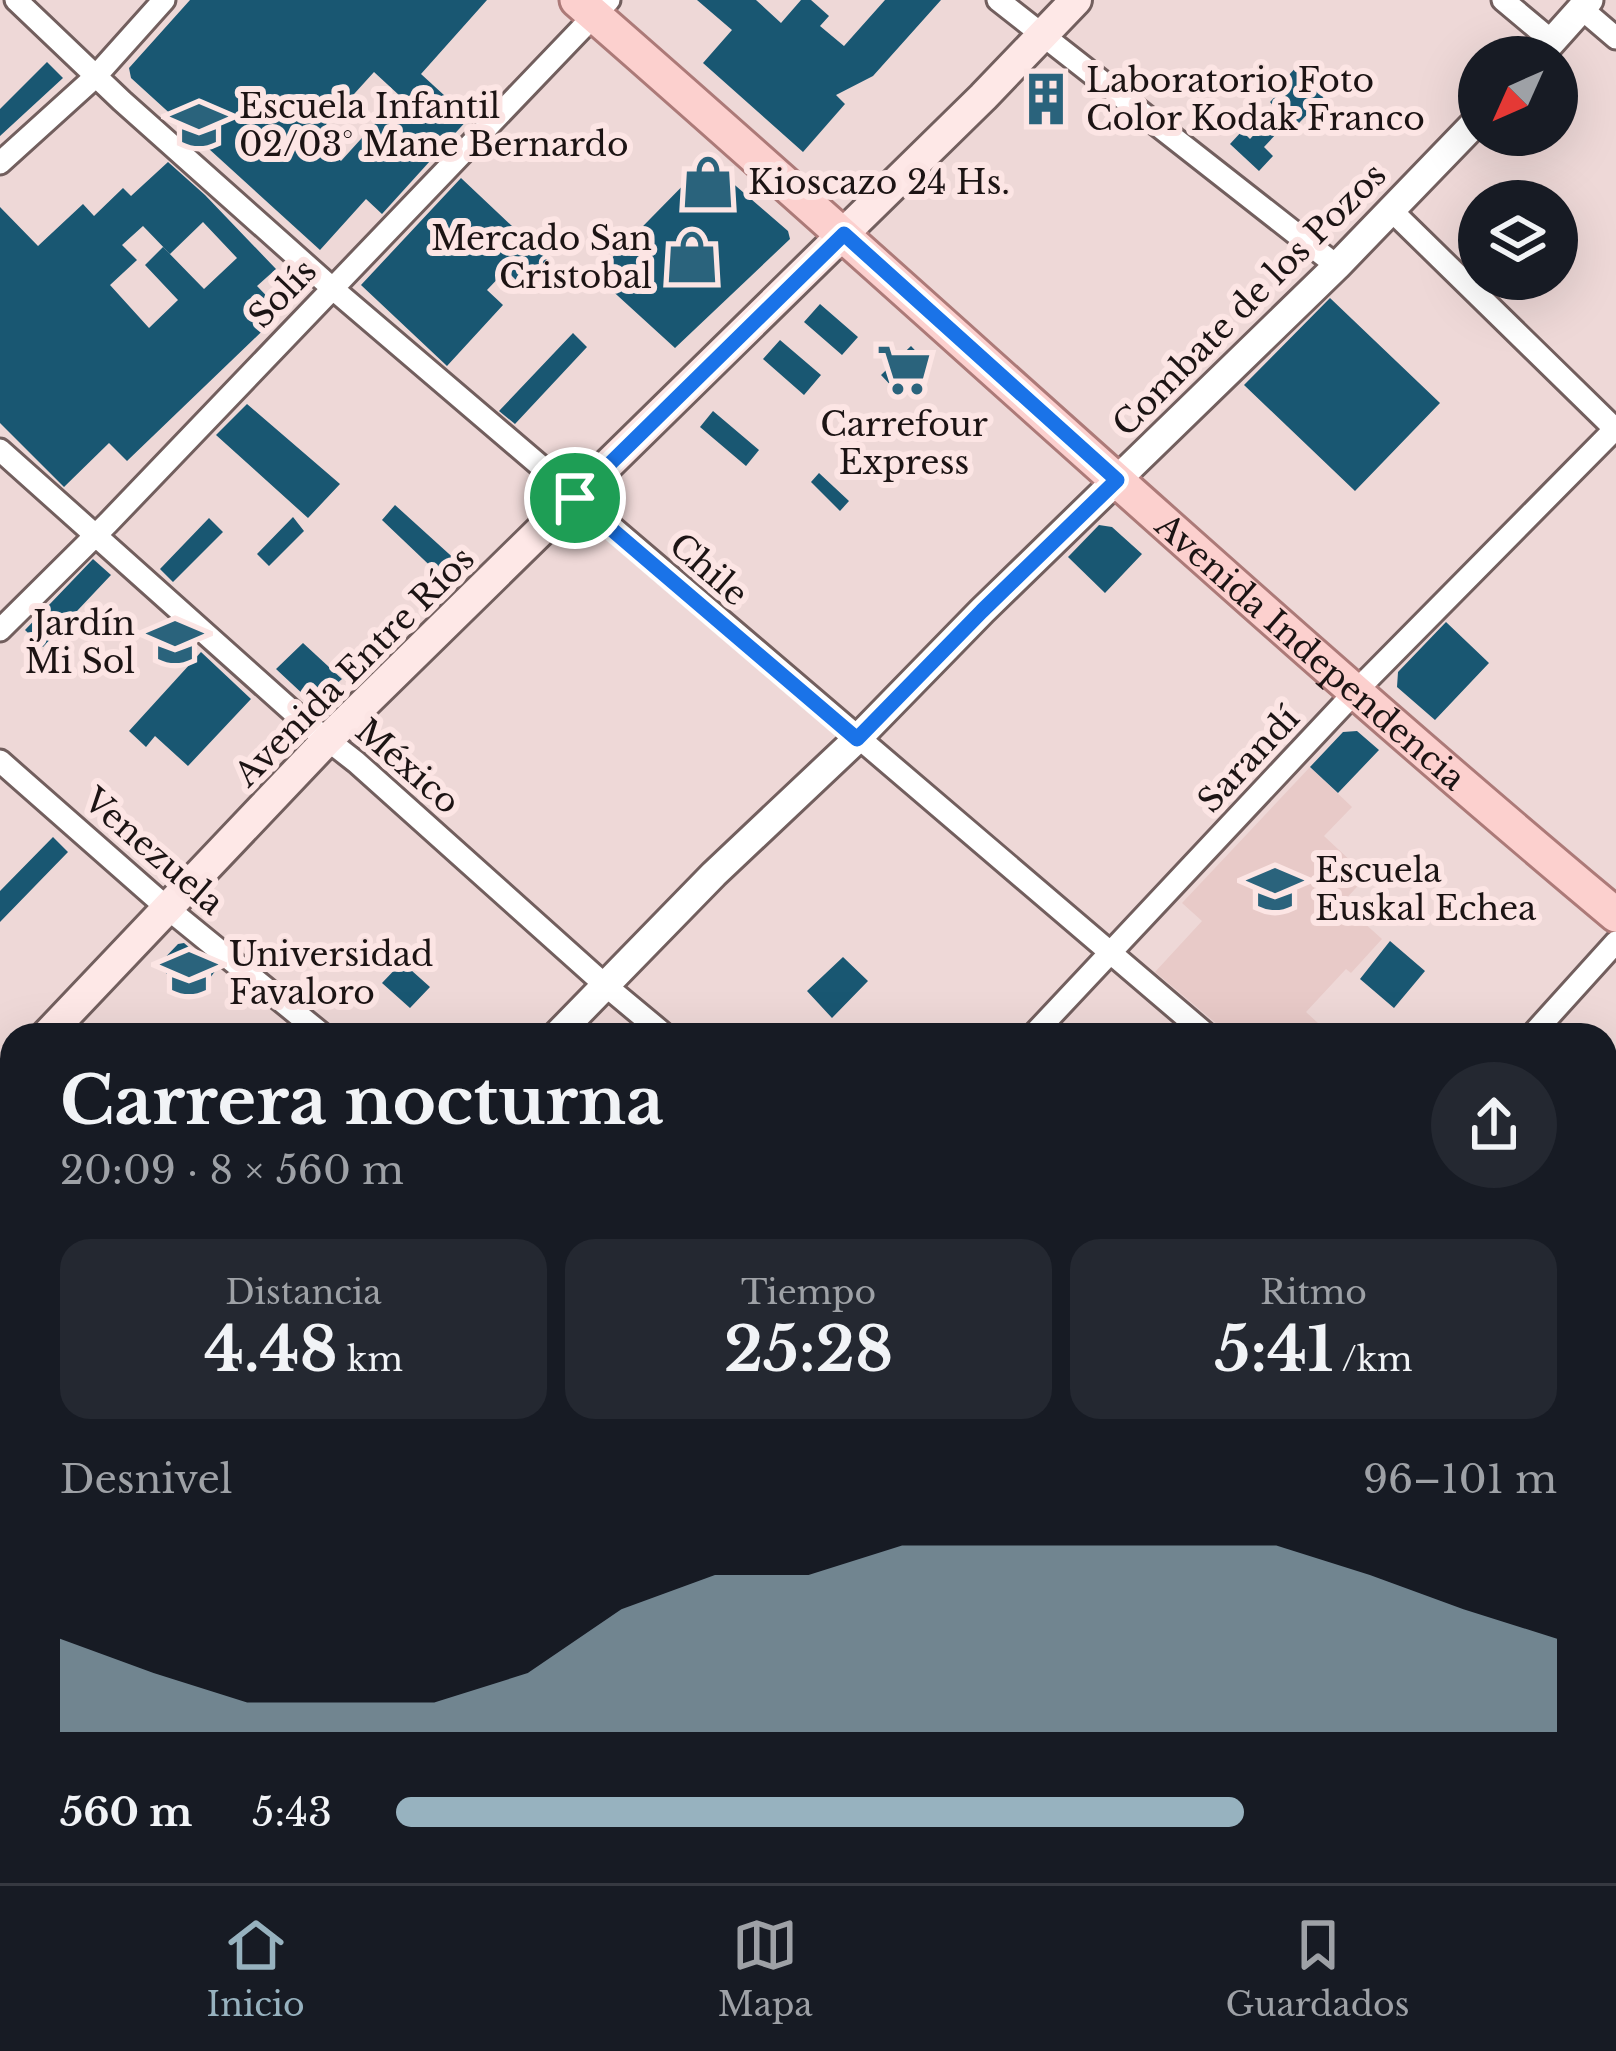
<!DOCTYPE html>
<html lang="es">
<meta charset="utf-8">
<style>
:root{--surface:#171b24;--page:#242831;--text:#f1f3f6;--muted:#9ea1a6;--line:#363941;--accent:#97b2bf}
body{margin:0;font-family:"Libre Baskerville",serif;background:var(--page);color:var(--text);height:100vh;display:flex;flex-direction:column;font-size:45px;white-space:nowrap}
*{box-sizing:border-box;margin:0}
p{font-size:39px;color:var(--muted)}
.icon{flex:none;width:66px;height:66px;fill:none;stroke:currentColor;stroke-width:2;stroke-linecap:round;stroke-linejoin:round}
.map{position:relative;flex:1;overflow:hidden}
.sheet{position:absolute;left:0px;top:1023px;width:1617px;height:861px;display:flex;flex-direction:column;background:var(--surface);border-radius:36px 36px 0 0;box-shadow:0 12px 48px #0002}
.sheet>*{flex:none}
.needle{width:78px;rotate:225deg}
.buttons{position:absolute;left:1458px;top:36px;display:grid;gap:24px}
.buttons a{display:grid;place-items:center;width:120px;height:120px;border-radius:50%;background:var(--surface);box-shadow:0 12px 48px #0002;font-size:60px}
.pin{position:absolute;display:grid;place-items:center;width:102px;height:102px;color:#fff;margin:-51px;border:6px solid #fff;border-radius:50%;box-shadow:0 3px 12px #0007}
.round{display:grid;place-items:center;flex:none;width:126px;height:126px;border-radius:63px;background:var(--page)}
.summary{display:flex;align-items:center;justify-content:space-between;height:204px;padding:0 60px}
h1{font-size:66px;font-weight:800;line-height:90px}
.figures{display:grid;grid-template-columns:repeat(3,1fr);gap:18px;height:204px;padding:12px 60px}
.figures div{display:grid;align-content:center;border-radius:30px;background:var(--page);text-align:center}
.figures b{font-size:60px;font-weight:800}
.figures small{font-size:33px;font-weight:400}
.figures p{font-size:33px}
.chart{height:336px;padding:24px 60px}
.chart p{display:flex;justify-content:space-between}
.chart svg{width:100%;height:216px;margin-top:12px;fill:var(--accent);opacity:.7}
ul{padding:0 60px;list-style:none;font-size:39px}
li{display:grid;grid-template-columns:192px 144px 1fr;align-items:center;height:90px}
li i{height:30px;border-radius:15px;background:var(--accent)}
.tab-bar{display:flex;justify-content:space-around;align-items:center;height:168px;border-top:3px solid var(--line);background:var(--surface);font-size:33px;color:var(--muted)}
.tab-bar a{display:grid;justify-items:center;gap:6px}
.tab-bar .active{color:var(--accent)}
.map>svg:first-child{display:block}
</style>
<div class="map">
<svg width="1616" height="1883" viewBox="0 0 1616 1883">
<rect width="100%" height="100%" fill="#eed8d7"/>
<!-- built -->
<path fill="#e8cac8" d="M 1310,767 L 1352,807 L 1324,836 L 1367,876 L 1342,903 L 1382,939 L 1351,973 L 1346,969 L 1306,1012 L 1331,1035 L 1230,1035 L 1155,972 L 1202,921 L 1182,903 Z"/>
<!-- building -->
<path fill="#195772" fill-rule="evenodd" d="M 190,0 L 487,0 L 421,74 L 469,118 L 382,214 L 366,199 L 320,250 L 131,78 L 129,68 ZM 374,72 L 400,96 L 341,161 L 315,137 Z
M 697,0 L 756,0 L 781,23 L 801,0 L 811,0 L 829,16 L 820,26 L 844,46 L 885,0 L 941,0 L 873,76 L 836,95 L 845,104 L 803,152 L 703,63 L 732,30 Z
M 47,62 L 63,78 L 0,136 L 0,109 Z
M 1301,62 L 1331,89 L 1299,123 L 1292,117 L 1264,147 L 1273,156 L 1259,171 L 1230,144 L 1242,131 L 1250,139 L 1277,110 L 1270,102 L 1292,79 L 1288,76 Z
M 707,161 L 788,231 L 790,239 L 675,348 L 595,275 Z
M 168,162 L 205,195 L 276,269 L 257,286 L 282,312 L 127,461 L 109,443 L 64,487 L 0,423 L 0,207 L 38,246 L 83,204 L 94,216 L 123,188 L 131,196 ZM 203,222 L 237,258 L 204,289 L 163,247 L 145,265 L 178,300 L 149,328 L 110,285 L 137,260 L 122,245 L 143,226 L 170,254 Z
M 461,178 L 547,259 L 522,286 L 506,270 L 487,290 L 503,305 L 447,366 L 361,285 Z
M 1330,298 L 1440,403 L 1355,491 L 1244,385 Z
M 820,304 L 858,337 L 842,355 L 804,322 Z
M 573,333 L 587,347 L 515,424 L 499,411 Z
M 780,340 L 821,375 L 804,395 L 763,359 Z
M 911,346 L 928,364 L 898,393 L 881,375 Z
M 247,404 L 340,484 L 308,518 L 216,435 Z
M 713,411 L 759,450 L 746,466 L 700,427 Z
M 819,473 L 849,501 L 840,511 L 811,482 Z
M 395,505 L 459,563 L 443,578 L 382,520 Z
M 293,517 L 304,531 L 269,566 L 257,554 Z
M 209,518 L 223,532 L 173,582 L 160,569 Z
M 1099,525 L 1112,527 L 1142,554 L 1105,593 L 1068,557 Z
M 93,559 L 111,575 L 43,647 L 25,630 Z
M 1446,622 L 1489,663 L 1435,720 L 1397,687 L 1398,672 Z
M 303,643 L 342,679 L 321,697 L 306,697 L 276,669 Z
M 201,652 L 251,699 L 188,766 L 155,736 L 146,747 L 129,731 Z
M 1357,731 L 1379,750 L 1338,793 L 1310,767 L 1343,732 Z
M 53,837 L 68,852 L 0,922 L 0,891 Z
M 1390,941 L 1425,971 L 1394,1008 L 1360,979 Z
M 184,943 L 216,970 L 200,991 L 197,988 L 190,997 L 158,965 L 178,944 Z
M 843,957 L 868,981 L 832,1018 L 807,991 Z
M 402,962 L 430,987 L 410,1008 L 382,983 Z"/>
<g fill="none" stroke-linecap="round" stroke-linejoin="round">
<defs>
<path id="minor" d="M 16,0 L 122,101 L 332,288 L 1207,1035
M 998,0 L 1337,266
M 1503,0 L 1552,41
M 1582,9 L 1616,38
M 0,163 L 95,77 L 164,0
M 1391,210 L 1616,430
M 0,450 L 301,719 L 356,762 L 605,985 L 665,1035
M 0,630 L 108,523 L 609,0
M 0,761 L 166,907 L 323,1035
M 1033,1035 L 1356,691 L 1616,428
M 1532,1035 L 1616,942
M 1605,1361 L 1616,1370
M 1605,1530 L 1616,1518
M 1605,1799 L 1616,1808
M 279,1872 L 291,1883
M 236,1883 L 246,1872
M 731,1883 L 742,1872
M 1304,1883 L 1313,1872"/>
<path id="tertiary" d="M 1538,57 L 1589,0
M 557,1035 L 714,874 L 857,739 L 982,611 L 1337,266 L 1479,119
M 0,1627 L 12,1614"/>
<path id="secondary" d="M 47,1035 L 327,740 L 983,97 L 1076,0
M 0,1085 L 12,1072
M 0,1189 L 12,1199
M 812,1872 L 825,1883"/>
<g id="primary">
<path id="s1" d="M 577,0 C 925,303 1262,619 1616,915"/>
</g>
</defs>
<!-- minor casing -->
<use href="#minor" stroke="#725f5e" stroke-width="27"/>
<!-- tertiary casing -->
<use href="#tertiary" stroke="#725f5e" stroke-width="33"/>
<!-- secondary casing -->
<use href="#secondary" stroke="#725f5e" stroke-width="36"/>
<!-- primary casing -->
<use href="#primary" stroke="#ac7a78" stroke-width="39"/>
<!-- minor -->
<use href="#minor" stroke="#fff" stroke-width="21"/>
<!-- tertiary -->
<use href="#tertiary" stroke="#fff" stroke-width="27"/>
<!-- secondary -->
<use href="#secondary" stroke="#fee8e7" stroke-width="30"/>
<!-- primary -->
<use href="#primary" stroke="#fcd0ce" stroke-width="33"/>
</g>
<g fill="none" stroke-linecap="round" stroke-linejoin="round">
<defs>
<path id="route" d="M 844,234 L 1117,480 L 982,611 L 857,739 L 575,498 Z"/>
</defs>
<!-- route casing -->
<use href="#route" stroke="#fff" stroke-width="24"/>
<!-- route -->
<use href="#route" stroke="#1a73e8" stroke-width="15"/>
</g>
<!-- icons -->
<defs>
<symbol id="building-bare" viewBox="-9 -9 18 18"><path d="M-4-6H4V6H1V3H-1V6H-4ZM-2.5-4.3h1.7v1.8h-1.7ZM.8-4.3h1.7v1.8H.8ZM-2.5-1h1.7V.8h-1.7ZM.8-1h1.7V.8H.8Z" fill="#2a637c" stroke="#fce5e4" stroke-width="2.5" paint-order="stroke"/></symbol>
<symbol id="school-bare" viewBox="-9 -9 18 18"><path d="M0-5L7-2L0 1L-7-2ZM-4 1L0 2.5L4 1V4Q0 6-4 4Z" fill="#2a637c" stroke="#fce5e4" stroke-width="2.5" paint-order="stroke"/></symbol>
<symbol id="shop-bare" viewBox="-9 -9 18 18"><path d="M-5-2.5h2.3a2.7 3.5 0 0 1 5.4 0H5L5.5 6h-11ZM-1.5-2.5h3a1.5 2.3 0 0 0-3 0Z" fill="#2a637c" stroke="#fce5e4" stroke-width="2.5" paint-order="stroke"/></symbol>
<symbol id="supermarket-bare" viewBox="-9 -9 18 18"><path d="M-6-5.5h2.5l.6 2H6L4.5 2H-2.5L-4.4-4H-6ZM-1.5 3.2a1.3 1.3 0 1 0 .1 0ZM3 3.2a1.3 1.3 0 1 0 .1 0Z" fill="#2a637c" stroke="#fce5e4" stroke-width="2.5" paint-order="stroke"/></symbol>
<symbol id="university-bare" viewBox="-9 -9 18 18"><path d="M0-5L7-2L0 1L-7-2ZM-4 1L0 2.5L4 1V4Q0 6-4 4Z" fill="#2a637c" stroke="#fce5e4" stroke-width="2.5" paint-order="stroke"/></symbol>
</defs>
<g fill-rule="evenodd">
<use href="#building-bare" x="1008" y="61" width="76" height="76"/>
<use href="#school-bare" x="161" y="87" width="76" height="76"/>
<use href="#shop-bare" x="670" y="144" width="76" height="76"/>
<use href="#shop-bare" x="654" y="219" width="76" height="76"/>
<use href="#supermarket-bare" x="866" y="332" width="76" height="76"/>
<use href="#school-bare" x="137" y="604" width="76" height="76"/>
<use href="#school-bare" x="1237" y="851" width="76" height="76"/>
<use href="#university-bare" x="151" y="935" width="76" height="76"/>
</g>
<g text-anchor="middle" stroke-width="12" stroke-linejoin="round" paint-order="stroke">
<!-- poi labels -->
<g font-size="33" fill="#1c1414" stroke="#fce5e4" text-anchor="start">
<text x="1086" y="92">Laboratorio Foto<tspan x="1086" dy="38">Color Kodak Franco</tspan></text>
<text x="239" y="118">Escuela Infantil<tspan x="239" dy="38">02/03° Mane Bernardo</tspan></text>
<text x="748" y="194">Kioscazo 24 Hs.</text>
<text x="652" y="250" text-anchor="end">Mercado San<tspan x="652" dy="38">Cristobal</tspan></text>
<text x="904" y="436" text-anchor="middle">Carrefour<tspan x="904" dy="38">Express</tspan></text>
<text x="135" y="635" text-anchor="end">Jardín<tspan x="135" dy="38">Mi Sol</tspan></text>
<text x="1315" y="882">Escuela<tspan x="1315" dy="38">Euskal Echea</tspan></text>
<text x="229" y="966">Universidad<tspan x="229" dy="38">Favaloro</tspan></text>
</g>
<!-- street labels -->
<g font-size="33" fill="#1c1414" stroke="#fce5e4">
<text transform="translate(282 293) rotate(-46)" y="12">Solís</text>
<text transform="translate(1249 299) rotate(-45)" y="12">Combate de los Pozos</text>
<text transform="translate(709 569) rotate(41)" y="12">Chile</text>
<text dy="12" stroke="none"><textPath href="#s1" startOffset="981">Avenida Independencia</textPath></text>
<text transform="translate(354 666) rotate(-45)" y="12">Avenida Entre Ríos</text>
<text transform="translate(1248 759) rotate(-47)" y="12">Sarandí</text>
<text transform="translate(408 766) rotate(41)" y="12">México</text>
<text transform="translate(154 851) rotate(41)" y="12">Venezuela</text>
</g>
</g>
</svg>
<div class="buttons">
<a><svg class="needle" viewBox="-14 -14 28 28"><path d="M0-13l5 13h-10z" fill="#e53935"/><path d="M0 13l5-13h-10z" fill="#9ea1a6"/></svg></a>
<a><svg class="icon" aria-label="layers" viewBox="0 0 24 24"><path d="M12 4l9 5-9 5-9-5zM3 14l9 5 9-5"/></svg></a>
</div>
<div class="pin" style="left:575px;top:498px;background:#1e9e55"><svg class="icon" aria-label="arrive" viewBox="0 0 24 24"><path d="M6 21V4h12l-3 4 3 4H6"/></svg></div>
<section class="sheet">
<div class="summary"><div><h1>Carrera nocturna</h1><p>20:09 · 8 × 560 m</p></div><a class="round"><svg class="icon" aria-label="share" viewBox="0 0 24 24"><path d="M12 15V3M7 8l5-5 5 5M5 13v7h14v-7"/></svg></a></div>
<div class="figures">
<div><p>Distancia</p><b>4.48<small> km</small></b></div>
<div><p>Tiempo</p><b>25:28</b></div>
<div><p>Ritmo</p><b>5:41<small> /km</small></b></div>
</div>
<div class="chart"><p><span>Desnivel</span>96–101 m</p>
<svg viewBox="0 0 160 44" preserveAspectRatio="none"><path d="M0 44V25L10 32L20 38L30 38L40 38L50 32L60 19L70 12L80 12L90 6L100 6L110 6L120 6L130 6L140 12L150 19L160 25V44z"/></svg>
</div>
<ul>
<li><b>560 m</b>5:43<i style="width:73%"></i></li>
</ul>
</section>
</div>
<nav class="tab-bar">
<a class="active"><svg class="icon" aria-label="home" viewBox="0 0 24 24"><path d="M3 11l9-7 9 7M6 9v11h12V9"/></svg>Inicio</a>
<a><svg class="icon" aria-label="map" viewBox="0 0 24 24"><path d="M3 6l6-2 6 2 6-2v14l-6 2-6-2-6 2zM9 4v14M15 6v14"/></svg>Mapa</a>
<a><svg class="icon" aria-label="saved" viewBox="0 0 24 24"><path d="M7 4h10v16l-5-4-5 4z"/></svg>Guardados</a>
</nav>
